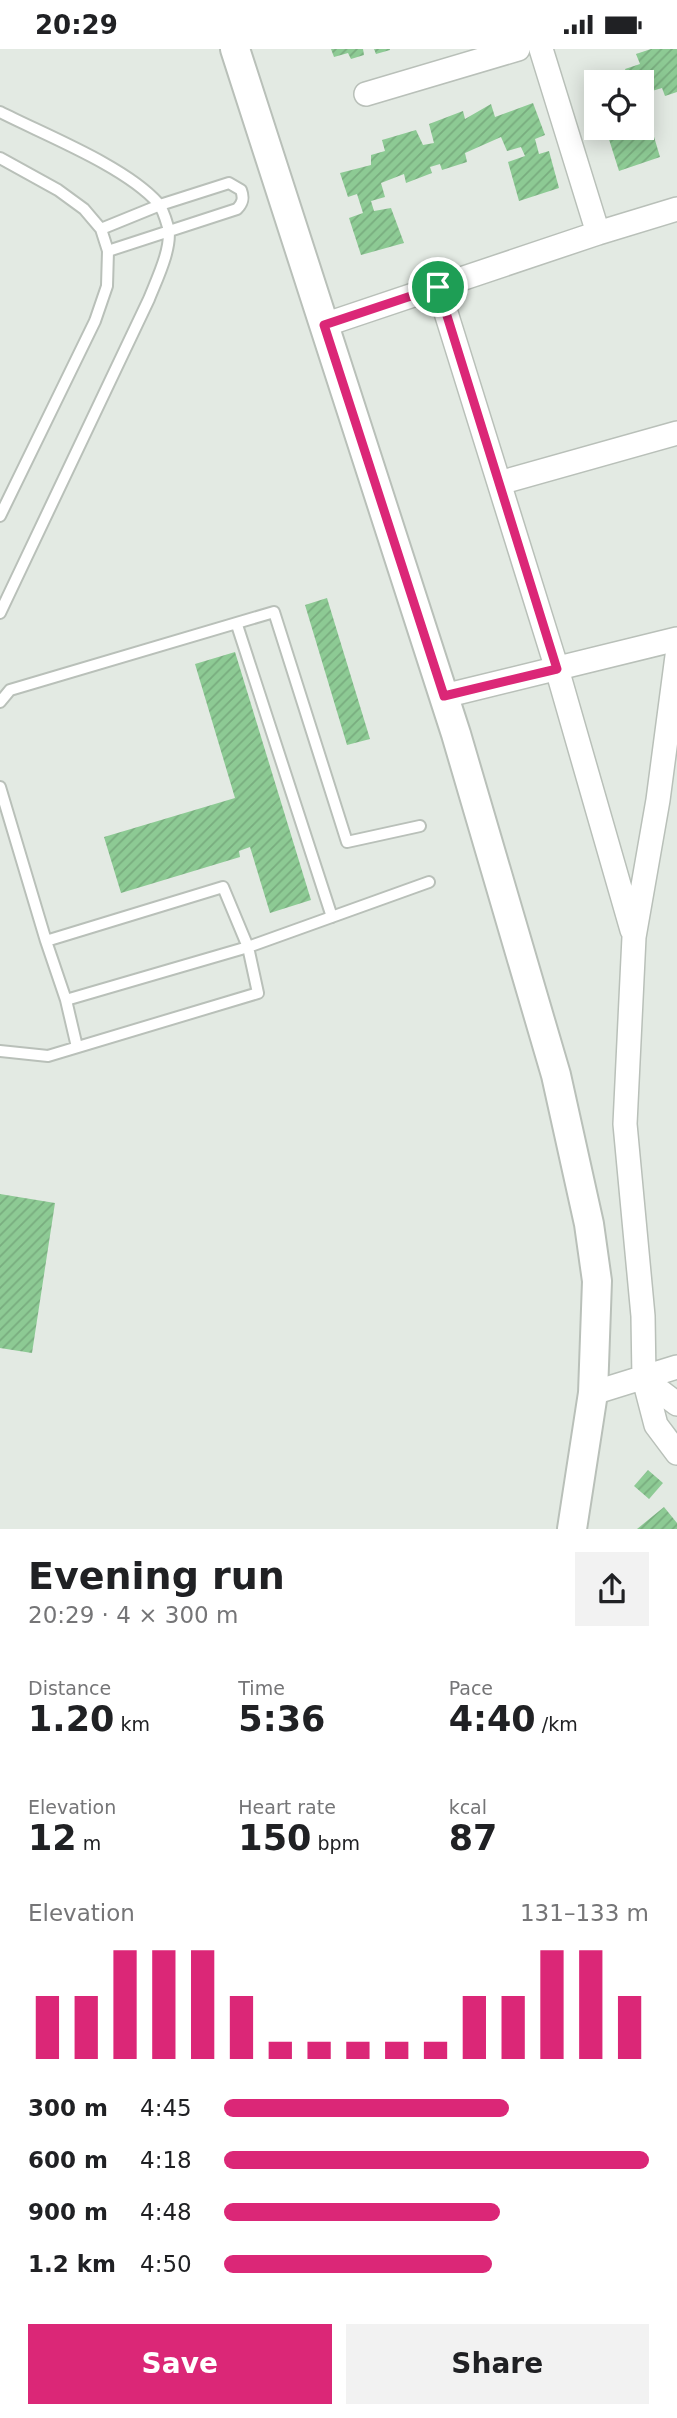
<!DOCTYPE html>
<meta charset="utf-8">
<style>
:root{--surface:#fff;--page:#f2f2f2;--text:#202124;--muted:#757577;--accent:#db2777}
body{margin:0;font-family:"DejaVu Sans",sans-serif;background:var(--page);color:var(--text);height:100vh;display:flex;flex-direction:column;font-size:26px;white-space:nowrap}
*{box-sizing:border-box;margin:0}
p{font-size:23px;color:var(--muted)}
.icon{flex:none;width:38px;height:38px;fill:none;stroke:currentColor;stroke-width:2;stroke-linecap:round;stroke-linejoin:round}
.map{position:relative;height:1480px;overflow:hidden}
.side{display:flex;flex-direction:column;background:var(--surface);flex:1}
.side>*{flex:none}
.buttons{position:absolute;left:584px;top:21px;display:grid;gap:14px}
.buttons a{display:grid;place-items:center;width:70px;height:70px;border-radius:0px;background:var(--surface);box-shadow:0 4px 18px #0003;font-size:35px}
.pin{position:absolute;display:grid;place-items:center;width:60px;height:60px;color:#fff;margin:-30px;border:4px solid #fff;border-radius:50%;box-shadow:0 2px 7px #0007}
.round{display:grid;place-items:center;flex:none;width:74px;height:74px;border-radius:0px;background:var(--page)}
.headline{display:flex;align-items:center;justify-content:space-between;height:119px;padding:0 28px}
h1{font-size:38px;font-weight:700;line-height:52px}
.stats{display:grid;grid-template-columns:repeat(3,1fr);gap:10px;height:119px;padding:7px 28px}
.stats div{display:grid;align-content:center}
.stats b{font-size:35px;font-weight:700}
.stats small{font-size:19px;font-weight:400}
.stats p{font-size:19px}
.chart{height:196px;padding:14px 28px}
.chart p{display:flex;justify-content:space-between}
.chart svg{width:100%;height:126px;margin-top:7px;stroke:var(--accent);stroke-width:6}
.button{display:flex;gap:14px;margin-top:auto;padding:14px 28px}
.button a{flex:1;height:80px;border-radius:0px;background:var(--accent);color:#fff;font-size:28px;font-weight:700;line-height:80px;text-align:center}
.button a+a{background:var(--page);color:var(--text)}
ul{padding:0 28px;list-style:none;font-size:23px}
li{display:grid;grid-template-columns:112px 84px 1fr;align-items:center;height:52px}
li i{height:18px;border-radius:9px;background:var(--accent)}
.status{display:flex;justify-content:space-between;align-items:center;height:49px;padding:0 35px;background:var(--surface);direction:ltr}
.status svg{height:19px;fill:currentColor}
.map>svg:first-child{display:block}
</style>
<div class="status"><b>20:29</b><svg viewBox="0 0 49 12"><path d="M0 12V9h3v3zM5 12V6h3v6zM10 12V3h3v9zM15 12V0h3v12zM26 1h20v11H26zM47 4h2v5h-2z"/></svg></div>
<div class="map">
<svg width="677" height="1480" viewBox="0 0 677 1480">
<defs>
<pattern id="building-hatch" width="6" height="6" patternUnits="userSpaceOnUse" patternTransform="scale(1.75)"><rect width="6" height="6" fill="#8dca94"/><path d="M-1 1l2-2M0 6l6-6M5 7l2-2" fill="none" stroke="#79ac7f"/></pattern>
</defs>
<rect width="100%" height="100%" fill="#e3eae3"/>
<!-- building -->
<path fill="url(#building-hatch)" d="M 331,0 L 363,0 L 364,6 L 351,10 L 348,4 L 334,8 Z
M 374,0 L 390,0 L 390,1 L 376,5 Z
M 651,0 L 677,0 L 677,43 L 665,47 L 662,39 L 642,45 L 642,33 L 624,33 L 629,31 L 625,20 L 640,15 L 636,5 Z
M 533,54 L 545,86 L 535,90 L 539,105 L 549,102 L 559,139 L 519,152 L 508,113 L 525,107 L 521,98 L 507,102 L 501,88 L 465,104 L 467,113 L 442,121 L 440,115 L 430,118 L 432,124 L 406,134 L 404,125 L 381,134 L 385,148 L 371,152 L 374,162 L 391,159 L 404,194 L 361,206 L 349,169 L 363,164 L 357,145 L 348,148 L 340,124 L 371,116 L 371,106 L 385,102 L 382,91 L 416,81 L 423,96 L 434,94 L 429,75 L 463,62 L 465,70 L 491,55 L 495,68 Z
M 650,74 L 660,108 L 619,122 L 607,84 L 622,79 L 642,79 L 642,76 Z
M 327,549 L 370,690 L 347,696 L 305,556 Z
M 235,603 L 311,851 L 270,864 L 250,798 L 239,802 L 240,808 L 121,844 L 104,788 L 235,749 L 195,615 Z
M 0,1145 L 55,1154 L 32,1304 L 0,1299 Z
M 648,1421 L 663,1434 L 649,1450 L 634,1437 Z
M 664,1458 L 677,1474 L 677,1480 L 637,1480 Z"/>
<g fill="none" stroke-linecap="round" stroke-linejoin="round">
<defs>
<path id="service" d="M 0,63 C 45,86 125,117 158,154 C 163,160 166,171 168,178 C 173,198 156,232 149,250 L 0,564
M 0,109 L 58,141 L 84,160 L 101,180 L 108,202 L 107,237 L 95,272 L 0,467
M 101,180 L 160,156 L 229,134 L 241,141 C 244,149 243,154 237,160 L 108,202
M 237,576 L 332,868
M 0,653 L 10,641 L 274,563 L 347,793 L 420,777
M 0,738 L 46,892 L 66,951 L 77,998
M 66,951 L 248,898 L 429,833
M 0,1002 L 48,1007 L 258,944 L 248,898 L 223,838 L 46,892"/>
<path id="minor" d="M 366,45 L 518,0
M 598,184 L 677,160
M 438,238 L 557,620 L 632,881
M 324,276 L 598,184 L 541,0
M 499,434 L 677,384
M 444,647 L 677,590
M 644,1330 L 643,1267 L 625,1075 L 634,888 L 658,751 L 677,607
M 593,1344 L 677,1318
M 677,1355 L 644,1330 L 656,1376 L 677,1404"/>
<path id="tertiary" d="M 235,0 L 456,685 L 556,1026 L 589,1175 L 597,1232 L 593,1344 L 572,1480"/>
</defs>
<!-- service casing -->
<use href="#service" stroke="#b9c0b9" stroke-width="14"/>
<!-- minor casing -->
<use href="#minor" stroke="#b9c0b9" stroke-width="26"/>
<!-- tertiary casing -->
<use href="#tertiary" stroke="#b9c0b9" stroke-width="32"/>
<!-- service -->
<use href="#service" stroke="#fff" stroke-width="10"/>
<!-- minor -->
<use href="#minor" stroke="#fff" stroke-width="23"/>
<!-- tertiary -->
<use href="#tertiary" stroke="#fff" stroke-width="28"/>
</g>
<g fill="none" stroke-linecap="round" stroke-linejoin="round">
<defs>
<path id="route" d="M 438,238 L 557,620 L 444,647 L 324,276 Z"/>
</defs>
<!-- route casing -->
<use href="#route" stroke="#fff" stroke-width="14"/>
<!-- route -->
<use href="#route" stroke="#db2777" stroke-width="9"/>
</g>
</svg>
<div class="buttons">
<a><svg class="icon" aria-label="locate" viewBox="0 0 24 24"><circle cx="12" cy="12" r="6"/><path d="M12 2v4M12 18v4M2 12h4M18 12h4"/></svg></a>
</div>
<div class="pin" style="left:438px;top:238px;background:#1e9e55"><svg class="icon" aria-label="arrive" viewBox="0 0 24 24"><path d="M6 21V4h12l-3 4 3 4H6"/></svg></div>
</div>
<section class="side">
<div class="headline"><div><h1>Evening run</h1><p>20:29 · 4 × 300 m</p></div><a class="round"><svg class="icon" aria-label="share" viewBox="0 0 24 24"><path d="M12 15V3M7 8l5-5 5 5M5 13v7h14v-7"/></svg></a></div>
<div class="stats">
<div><p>Distance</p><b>1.20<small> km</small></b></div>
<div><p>Time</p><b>5:36</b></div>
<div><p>Pace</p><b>4:40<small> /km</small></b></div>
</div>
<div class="stats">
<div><p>Elevation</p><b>12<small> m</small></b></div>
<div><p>Heart rate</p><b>150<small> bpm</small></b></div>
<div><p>kcal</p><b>87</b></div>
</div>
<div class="chart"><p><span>Elevation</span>131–133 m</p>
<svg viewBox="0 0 160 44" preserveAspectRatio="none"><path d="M5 44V22M15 44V22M25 44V6M35 44V6M45 44V6M55 44V22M65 44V38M75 44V38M85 44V38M95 44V38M105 44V38M115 44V22M125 44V22M135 44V6M145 44V6M155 44V22"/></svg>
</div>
<ul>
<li><b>300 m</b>4:45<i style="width:67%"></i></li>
<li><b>600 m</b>4:18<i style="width:100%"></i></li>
<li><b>900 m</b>4:48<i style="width:65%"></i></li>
<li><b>1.2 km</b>4:50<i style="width:63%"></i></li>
</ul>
<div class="button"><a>Save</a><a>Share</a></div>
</section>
